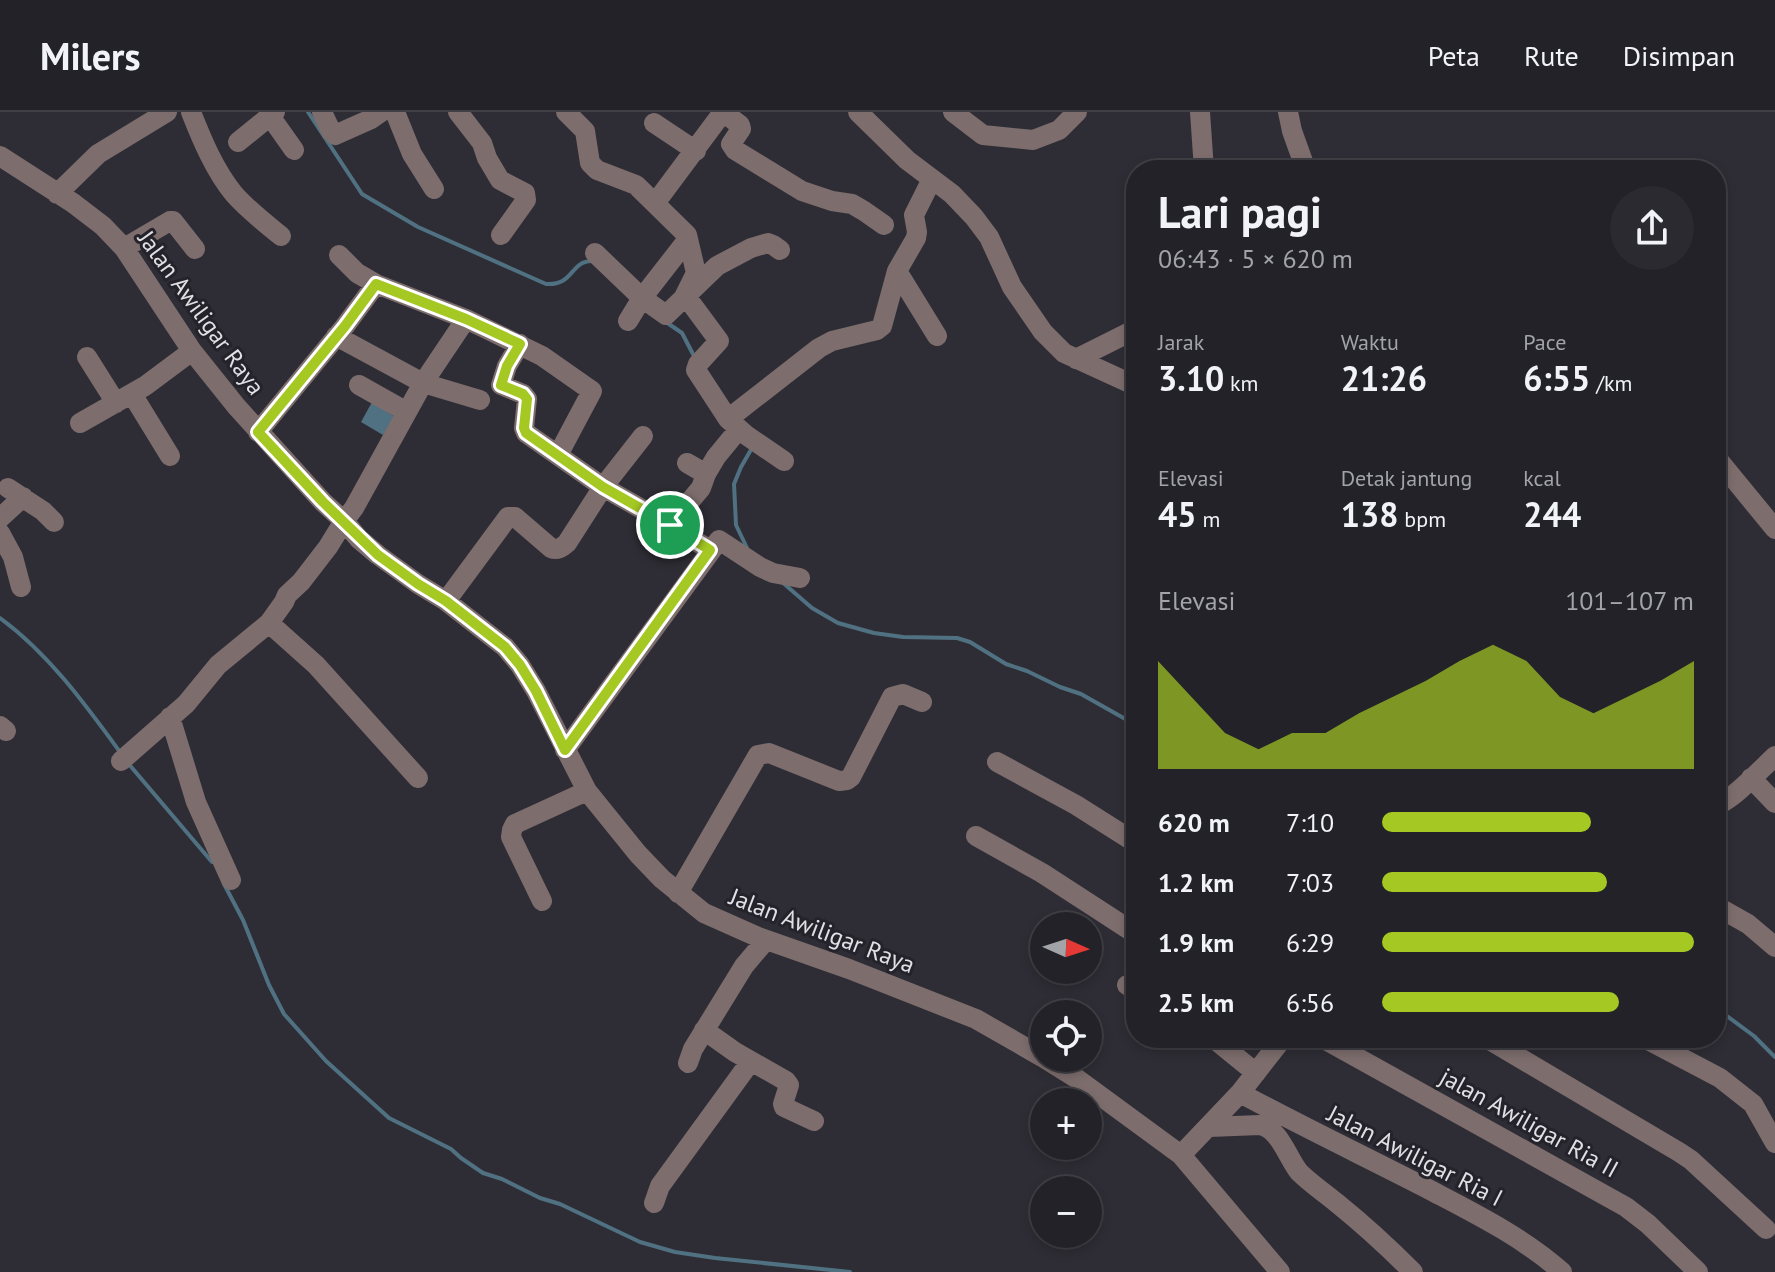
<!DOCTYPE html>
<html lang="id">
<meta charset="utf-8">
<style>
:root{--surface:#222228;--page:#2a2a30;--text:#f1f3f6;--muted:#a2a4a8;--line:#3f3f45;--accent:#a5c823}
body{margin:0;font-family:"PT Sans",sans-serif;background:var(--page);color:var(--text);height:100vh;display:flex;flex-direction:column;font-size:30px;white-space:nowrap}
*{box-sizing:border-box;margin:0}
p{font-size:26px;color:var(--muted)}
.icon{flex:none;width:44px;height:44px;fill:none;stroke:currentColor;stroke-width:2;stroke-linecap:round;stroke-linejoin:round}
.map{position:relative;flex:1;overflow:hidden}
.details{position:absolute;left:1126px;top:48px;width:600px;height:888px;display:flex;flex-direction:column;background:var(--surface);border-radius:32px;box-shadow:0 4px 12px #0003,0 0 0 2px var(--line)}
.details>*{flex:none}
.needle{width:52px;rotate:93deg}
.tools{position:absolute;left:1030px;top:800px;display:grid;gap:16px}
.tools a{display:grid;place-items:center;width:72px;height:72px;border-radius:50%;background:var(--surface);box-shadow:0 4px 12px #0003,0 0 0 2px var(--line);font-size:40px}
.pin{position:absolute;display:grid;place-items:center;width:68px;height:68px;color:#fff;margin:-34px;border:4px solid #fff;border-radius:50%;box-shadow:0 2px 8px #0007}
.round{display:grid;place-items:center;flex:none;width:84px;height:84px;border-radius:42px;background:var(--page)}
.headline{display:flex;align-items:center;justify-content:space-between;height:136px;padding:0 32px}
h1{font-size:44px;font-weight:700;line-height:60px}
.metrics{display:grid;grid-template-columns:repeat(3,1fr);gap:12px;height:136px;padding:8px 32px}
.metrics div{display:grid;align-content:center}
.metrics b{font-size:34px;font-weight:700}
.metrics small{font-size:22px;font-weight:400}
.metrics p{font-size:22px}
.chart{height:224px;padding:16px 32px}
.chart p{display:flex;justify-content:space-between}
.chart svg{width:100%;height:144px;margin-top:8px;fill:var(--accent);opacity:.7}
ul{padding:0 32px;list-style:none;font-size:26px}
li{display:grid;grid-template-columns:128px 96px 1fr;align-items:center;height:60px}
li i{height:20px;border-radius:10px;background:var(--accent)}
header{display:flex;align-items:center;gap:48px;box-sizing:border-box;height:112px;padding:0 40px;background:var(--surface);border-bottom:2px solid var(--line)}
header strong{font-size:38px}
nav{display:flex;gap:44px;margin-inline-start:auto;font-size:28px}
.map>svg:first-child{display:block}
</style>
<header>
<strong>Milers</strong>
<nav><a>Peta</a><a>Rute</a><a>Disimpan</a></nav>
</header>
<div class="map">
<svg width="1775" height="1160" viewBox="0 0 1775 1160">
<rect width="100%" height="100%" fill="#2e2d35"/>
<!-- water -->
<path fill="#507181" d="M 372,290 L 395,305 L 383,323 L 361,310 Z"/>
<g fill="none" stroke-linecap="round" stroke-linejoin="round">
<!-- stream -->
<path stroke="#507181" stroke-width="4" d="M 308,0 L 362,82 L 418,115 L 546,172 C 574,174 570,149 592,149
M 666,210 L 682,221 L 695,246
M 747,436 L 736,413 L 734,372 L 741,355 L 752,336
M 782,470 L 812,496 L 838,511 L 874,521 L 903,525 L 957,526 L 970,530 L 1006,552 L 1027,559 L 1060,575 L 1081,582 L 1136,613
M 0,506 C 48,541 85,592 120,640
M 127,650 L 212,750
M 224,772 L 243,808 L 269,873 L 284,902 L 326,949 L 389,1006 L 451,1037 L 461,1046 L 483,1061 L 502,1067 L 540,1086 L 560,1092 L 640,1130 L 675,1140 L 715,1146 L 850,1160
M 1716,896 L 1754,924 L 1775,945"/>
<!-- minor -->
<path stroke="#7d6d6d" stroke-width="20" d="M 191,0 C 202,28 215,59 234,82 C 248,98 265,111 281,124
M 322,0 L 331,19 L 335,23 L 371,7 L 381,0
M 395,0 L 412,42 L 434,77
M 458,0 L 482,31 L 487,46 L 500,68 L 525,81 L 526,88 L 501,123
M 566,0 L 585,19 L 590,51 L 597,58 L 636,73 L 687,123 L 688,127 L 642,186 L 628,209
M 723,0 L 740,13 L 741,17 L 731,32 L 735,38 L 802,79 L 832,89 L 852,92 L 864,99 L 884,113
M 858,0 L 907,48 L 952,82 L 974,105 L 989,125 L 1012,175 L 1043,220 L 1064,241 L 1136,274
M 953,0 L 983,23 L 1033,28 L 1059,18 L 1077,0
M 1200,0 L 1204,58
M 1288,0 L 1292,19 L 1306,58
M 270,4 L 294,38
M 654,11 L 696,39
M 238,30 L 275,0
M 0,44 L 73,91 L 103,114 L 124,136 L 192,239 L 236,294 L 323,390 L 344,409 L 359,427 L 378,443 L 418,472 L 446,489 L 505,535 L 520,553 L 536,579 L 587,679 L 638,742 L 662,767 L 704,801 L 758,825 L 849,857 L 976,907 L 1044,946
M 932,67 L 914,103 L 917,120 L 916,126 L 897,159 L 937,224
M 57,82 L 98,42 L 167,0
M 656,90 L 723,0
M 688,127 L 696,161 L 685,183 L 719,229 L 698,252 L 696,258 L 728,307 L 746,323 L 784,349
M 124,136 L 170,109 L 173,109 L 195,137
M 595,141 L 642,186 L 666,203 L 717,154 L 751,136 L 768,131 L 773,133 L 780,138
M 466,207 L 542,244 L 592,279 L 558,343
M 336,224 L 423,271 L 480,288
M 520,232 L 507,254 L 501,273 L 523,282 L 527,287 L 524,316 L 526,321 L 603,375 L 670,413 L 710,438
M 87,245 L 116,291
M 1076,247 L 1136,217
M 359,273 L 407,300
M 132,282 L 170,344
M 728,307 L 819,236 L 832,229 L 877,218 L 882,214 L 897,159
M 80,311 L 145,274 L 192,239
M 258,320 L 345,214 L 376,172
M 1716,345 L 1775,417
M 687,351 L 706,362
M 8,376 L 43,399 L 54,410
M 0,406 L 23,385
M 670,413 L 701,376 L 706,362 L 716,345 L 739,317
M 0,421 L 13,445 L 21,475
M 446,489 L 508,405 L 515,405 L 551,436 C 558,439 562,435 567,431 L 603,375 L 643,324
M 269,511 L 316,553 L 418,666
M 170,605 L 196,690 L 231,768
M 0,614 L 6,619
M 565,638 L 719,428 L 760,455 L 773,461 L 800,466
M 121,649 L 186,592 L 218,553 L 269,511 L 284,490 L 287,483 L 301,470 L 328,435 L 344,409 L 354,396 L 423,271 L 466,207 L 376,172 L 357,161 L 339,143
M 997,650 L 1076,693 L 1136,731
M 1751,666 L 1775,691
M 1716,693 C 1731,690 1762,656 1775,644
M 976,724 L 1042,761 L 1136,822
M 678,781 L 758,643 L 769,641 L 839,669 L 847,668 L 851,665 L 892,585 L 903,582 L 922,590
M 542,789 L 511,725 L 512,718 L 515,712 L 587,679
M 1716,794 L 1748,812 L 1775,835
M 1127,873 L 1136,879
M 704,918 L 735,940 L 786,969 L 789,973 L 783,992 L 784,995 L 814,1009
M 1213,926 L 1256,961
M 1322,926 L 1626,1095 L 1648,1112 L 1698,1160
M 1486,926 L 1679,1040 L 1691,1048 L 1766,1117
M 1644,926 L 1720,966 L 1753,992 L 1775,1031
M 1044,946 L 1076,966 L 1181,1043 L 1280,1160
M 688,951 L 693,937 L 744,854 L 766,828
M 1240,981 C 1303,1015 1368,1046 1432,1079 C 1476,1102 1524,1126 1562,1160
M 1209,1015 L 1260,1013 C 1280,1017 1287,1045 1299,1060 C 1311,1072 1325,1081 1338,1092 C 1364,1113 1389,1136 1413,1160
M 1181,1043 L 1240,981 L 1283,926
M 654,1091 L 660,1074 L 751,949"/>
</g>
<g fill="none" stroke-linecap="round" stroke-linejoin="round">
<defs>
<path id="route" d="M 376,172 L 466,207 L 520,232 L 507,254 L 501,273 L 523,282 L 527,287 L 524,316 L 526,321 L 603,375 L 670,413 L 710,438 L 565,638 L 536,579 L 520,553 L 505,535 L 446,489 L 418,472 L 378,443 L 323,390 L 258,320 L 345,214 Z"/>
</defs>
<!-- route casing -->
<use href="#route" stroke="#fff" stroke-width="16"/>
<!-- route -->
<use href="#route" stroke="#a5c823" stroke-width="10"/>
</g>
<g text-anchor="middle" stroke-width="6" stroke-linejoin="round" paint-order="stroke">
<!-- street labels -->
<g font-size="24" fill="#e1e0e5" stroke="#24232b">
<text transform="translate(201 201) rotate(54)" y="8">Jalan Awiligar Raya</text>
<text transform="translate(822 819) rotate(21)" y="8">Jalan Awiligar Raya</text>
<text transform="translate(1529 1011) rotate(29)" y="8">jalan Awiligar Ria II</text>
<text transform="translate(1415 1044) rotate(27)" y="8">Jalan Awiligar Ria I</text>
</g>
</g>
</svg>
<div class="tools">
<a><svg class="needle" viewBox="-14 -14 28 28"><path d="M0-13l5 13h-10z" fill="#e53935"/><path d="M0 13l5-13h-10z" fill="#a2a4a8"/></svg></a>
<a><svg class="icon" aria-label="locate" viewBox="0 0 24 24"><circle cx="12" cy="12" r="6"/><path d="M12 2v4M12 18v4M2 12h4M18 12h4"/></svg></a>
<a>+</a>
<a>−</a>
</div>
<div class="pin" style="left:670px;top:413px;background:#1e9e55"><svg class="icon" aria-label="arrive" viewBox="0 0 24 24"><path d="M6 21V4h12l-3 4 3 4H6"/></svg></div>
<section class="details">
<div class="headline"><div><h1>Lari pagi</h1><p>06:43 · 5 × 620 m</p></div><a class="round"><svg class="icon" aria-label="share" viewBox="0 0 24 24"><path d="M12 15V3M7 8l5-5 5 5M5 13v7h14v-7"/></svg></a></div>
<div class="metrics">
<div><p>Jarak</p><b>3.10<small> km</small></b></div>
<div><p>Waktu</p><b>21:26</b></div>
<div><p>Pace</p><b>6:55<small> /km</small></b></div>
</div>
<div class="metrics">
<div><p>Elevasi</p><b>45<small> m</small></b></div>
<div><p>Detak jantung</p><b>138<small> bpm</small></b></div>
<div><p>kcal</p><b>244</b></div>
</div>
<div class="chart"><p><span>Elevasi</span>101–107 m</p>
<svg viewBox="0 0 160 44" preserveAspectRatio="none"><path d="M0 44V11L10 22L20 33L30 38L40 33L50 33L60 27L70 22L80 17L90 11L100 6L110 11L120 22L130 27L140 22L150 17L160 11V44z"/></svg>
</div>
<ul>
<li><b>620 m</b>7:10<i style="width:67%"></i></li>
<li><b>1.2 km</b>7:03<i style="width:72%"></i></li>
<li><b>1.9 km</b>6:29<i style="width:100%"></i></li>
<li><b>2.5 km</b>6:56<i style="width:76%"></i></li>
</ul>
</section>
</div>
